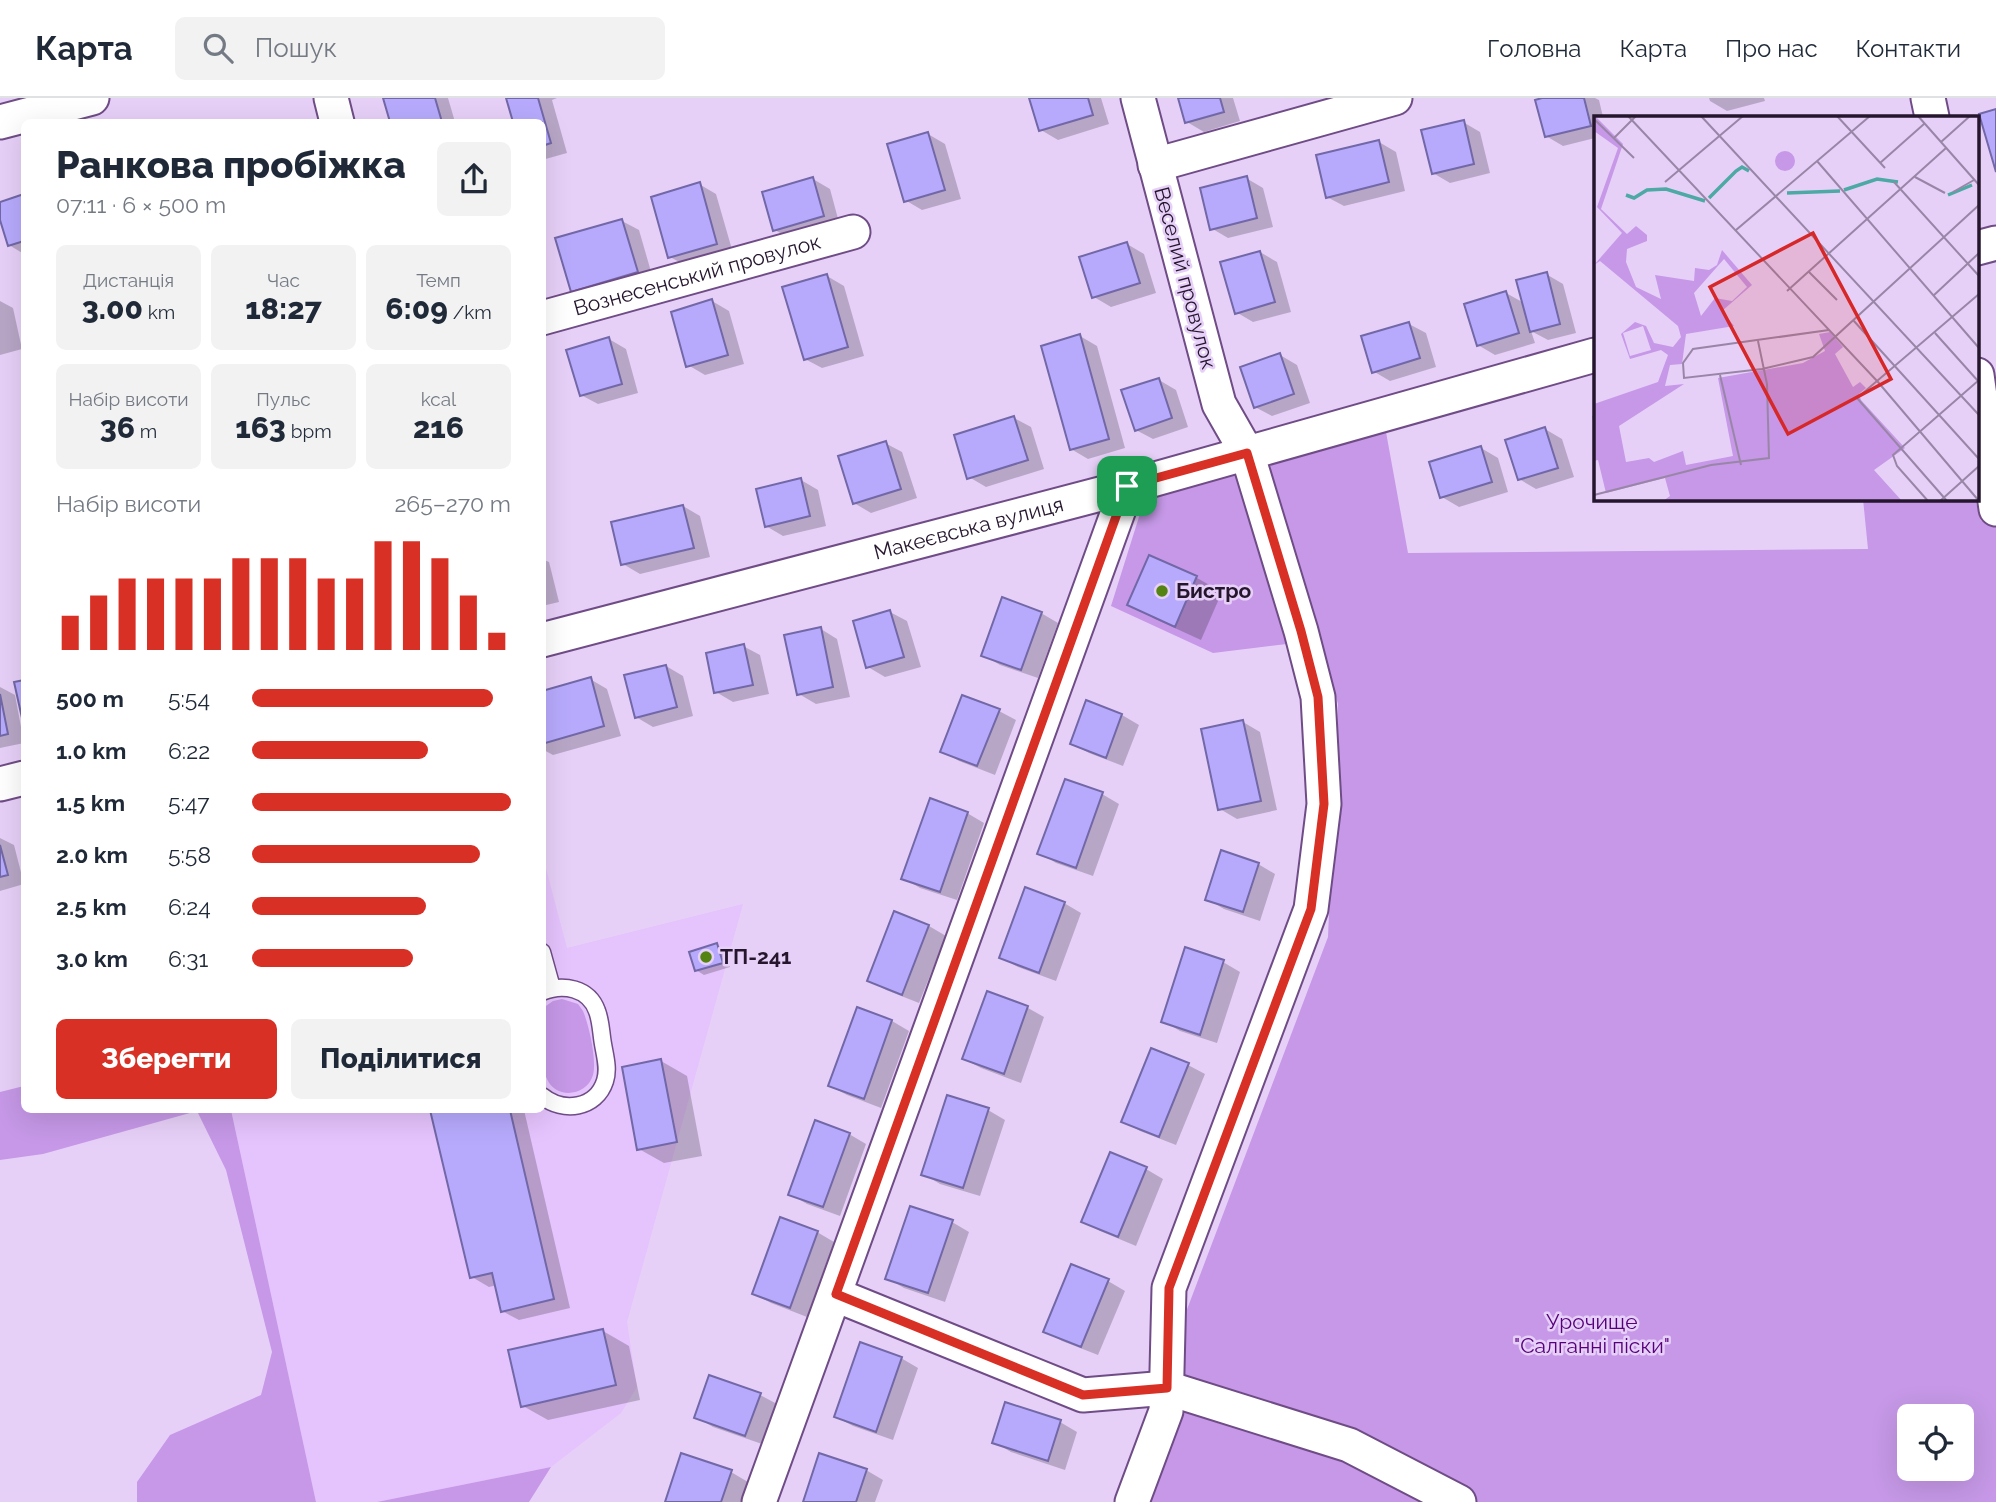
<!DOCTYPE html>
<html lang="uk">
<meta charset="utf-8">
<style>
:root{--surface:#fff;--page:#f2f2f3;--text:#1f2937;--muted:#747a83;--line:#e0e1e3;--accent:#d93025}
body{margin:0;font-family:Raleway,sans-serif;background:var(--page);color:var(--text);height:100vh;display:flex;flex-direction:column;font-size:26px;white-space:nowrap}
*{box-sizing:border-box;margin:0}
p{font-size:23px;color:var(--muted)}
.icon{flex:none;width:38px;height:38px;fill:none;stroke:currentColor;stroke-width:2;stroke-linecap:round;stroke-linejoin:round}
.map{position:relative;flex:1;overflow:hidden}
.details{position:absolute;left:21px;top:21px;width:525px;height:994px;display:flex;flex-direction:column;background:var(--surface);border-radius:10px;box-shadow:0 7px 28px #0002}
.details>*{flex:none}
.controls{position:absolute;left:1897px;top:1306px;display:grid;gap:14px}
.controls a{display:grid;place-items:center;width:77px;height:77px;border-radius:10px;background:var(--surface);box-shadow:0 7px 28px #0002;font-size:35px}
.pin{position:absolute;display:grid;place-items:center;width:60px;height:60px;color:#fff;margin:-30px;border-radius:14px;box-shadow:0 4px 10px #0006}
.round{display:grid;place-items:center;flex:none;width:74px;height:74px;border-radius:10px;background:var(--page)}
.head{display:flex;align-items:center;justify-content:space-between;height:119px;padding:0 35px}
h1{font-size:38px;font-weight:800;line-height:52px}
.metrics{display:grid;grid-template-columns:repeat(3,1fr);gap:10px;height:119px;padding:7px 35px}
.metrics div{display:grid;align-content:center;border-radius:10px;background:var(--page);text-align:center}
.metrics b{font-size:30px;font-weight:800}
.metrics small{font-size:19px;font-weight:400}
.metrics p{font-size:19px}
.chart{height:196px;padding:14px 35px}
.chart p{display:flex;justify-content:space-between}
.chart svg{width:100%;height:126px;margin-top:7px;stroke:var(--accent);stroke-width:6}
.cta{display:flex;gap:14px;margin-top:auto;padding:14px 35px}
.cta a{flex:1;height:80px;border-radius:10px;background:var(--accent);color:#fff;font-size:28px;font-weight:800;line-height:80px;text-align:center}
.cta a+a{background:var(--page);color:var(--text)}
ul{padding:0 35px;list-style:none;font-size:23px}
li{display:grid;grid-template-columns:112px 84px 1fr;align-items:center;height:52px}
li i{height:18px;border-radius:9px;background:var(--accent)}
header{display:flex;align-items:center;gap:42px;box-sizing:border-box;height:98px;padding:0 35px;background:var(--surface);border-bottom:2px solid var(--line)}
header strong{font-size:33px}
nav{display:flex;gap:38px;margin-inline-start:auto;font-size:24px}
.search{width:490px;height:63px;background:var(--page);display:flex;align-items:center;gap:18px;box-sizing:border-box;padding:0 24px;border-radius:10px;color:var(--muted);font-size:26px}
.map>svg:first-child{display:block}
</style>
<header>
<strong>Карта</strong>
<div class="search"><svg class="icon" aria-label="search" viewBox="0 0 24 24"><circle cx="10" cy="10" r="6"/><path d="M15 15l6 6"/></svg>Пошук</div>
<nav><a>Головна</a><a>Карта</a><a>Про нас</a><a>Контакти</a></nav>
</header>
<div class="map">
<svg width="1996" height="1404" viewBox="0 0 1996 1404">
<rect width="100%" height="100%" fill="#e7d0f8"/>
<!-- built -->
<path fill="#e5c3fd" d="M 543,759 L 567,850 L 743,806 L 627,1224 L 637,1289 L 621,1315 L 551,1369 L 377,1404 L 316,1404 L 231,1012 L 542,1012 Z"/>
<!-- green -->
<path fill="#c698e7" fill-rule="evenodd" d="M 1384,323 L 1408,455 L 1868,451 L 1863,401 L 1975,401 L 1981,423 L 1996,425 L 1996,1404 L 1149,1404 L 1183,1222 L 1328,839 L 1338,606 L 1320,542 L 1213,555 L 1111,508 L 1149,387 ZM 1909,1318 L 1962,1318 L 1962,1370 L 1909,1370 Z
M 562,901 L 578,906 L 583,913 C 589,927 597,963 593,977 C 587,998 556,1002 547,981 C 537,961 542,932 543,910 L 553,903 Z
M 24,988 L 24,1012 L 231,1012 L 316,1404 L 137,1404 L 137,1384 L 170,1337 L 261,1297 L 272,1254 L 226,1072 L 197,1013 L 43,1056 L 0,1062 L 0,994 Z
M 551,1369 L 529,1404 L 377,1404 Z"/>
<!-- shadow -->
<path fill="#0003" d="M 387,0 L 448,0 L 455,24 L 392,24 L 385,1 Z
M 508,0 L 557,0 L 552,2 L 567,55 L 542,62 L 542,24 L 515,24 Z
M 1031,0 L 1101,0 L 1109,26 L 1058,42 L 1041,32 Z
M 1180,0 L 1233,0 L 1240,23 L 1204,34 L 1187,24 Z
M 1550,0 L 1595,0 L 1599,2 L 1603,19 L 1595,19 L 1595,40 L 1563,48 L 1546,38 Z
M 1709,0 L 1764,0 L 1765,3 L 1727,13 L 1710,3 Z
M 1463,24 L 1480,34 L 1490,75 L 1450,85 L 1433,75 Z
M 928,36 L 945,46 L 961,101 L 922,112 L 905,102 Z
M 1379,44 L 1396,54 L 1405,93 L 1344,108 L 1327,99 Z
M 1246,80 L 1263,90 L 1273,129 L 1228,140 L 1211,130 Z
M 813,81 L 830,91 L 840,128 L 792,142 L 775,132 Z
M 699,86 L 716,96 L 733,155 L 687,168 L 670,159 Z
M 24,98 L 24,156 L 9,147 L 0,116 L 0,105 Z
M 622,123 L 639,132 L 654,184 L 590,202 L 573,193 Z
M 1127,146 L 1144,156 L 1156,195 L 1111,209 L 1094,199 Z
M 1260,154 L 1277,164 L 1291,214 L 1253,224 L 1236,214 Z
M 1546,176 L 1563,186 L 1576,235 L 1548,242 L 1531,233 L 1535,245 L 1495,257 L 1478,247 L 1506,195 L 1524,205 Z
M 827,178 L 844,188 L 864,258 L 822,270 L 805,261 Z
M 0,203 L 13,210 L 22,251 L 0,257 Z
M 712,203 L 729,213 L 744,266 L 705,277 L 688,267 Z
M 1409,226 L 1426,235 L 1436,269 L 1390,283 L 1373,273 Z
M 1080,238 L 1097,248 L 1125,350 L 1088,361 L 1071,351 Z
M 609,241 L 626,251 L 638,295 L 598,306 L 581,297 Z
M 1280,257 L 1297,267 L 1310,305 L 1272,318 L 1255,309 Z
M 1159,282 L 1176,292 L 1188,329 L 1153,341 L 1136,332 Z
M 1595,317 L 1595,334 L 1592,318 Z
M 1014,320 L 1031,329 L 1044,371 L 986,389 L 969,379 Z
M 1545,331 L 1562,341 L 1574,379 L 1536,391 L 1519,381 Z
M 885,345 L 902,354 L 917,400 L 871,415 L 854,405 Z
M 1481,350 L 1498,360 L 1508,394 L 1459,409 L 1442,399 Z
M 801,382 L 818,392 L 826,428 L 783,438 L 766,428 Z
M 683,408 L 700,418 L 710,459 L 640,476 L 623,466 Z
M 1150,459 L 1197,480 L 1222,494 L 1201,542 L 1155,521 L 1129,506 Z
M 542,461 L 549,464 L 559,504 L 542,508 Z
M 890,514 L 907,523 L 921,569 L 885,579 L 868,569 Z
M 1041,515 L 1058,525 L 1038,580 L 1000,567 L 983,557 Z
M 821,531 L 837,541 L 850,599 L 816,606 L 799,596 Z
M 743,548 L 760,557 L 769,596 L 733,604 L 716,594 Z
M 666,568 L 683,578 L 693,618 L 653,629 L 636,619 Z
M 590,581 L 607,591 L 621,638 L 553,657 L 542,651 L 542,595 Z
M 0,589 L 15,597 L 24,645 L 0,650 Z
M 1087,604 L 1122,617 L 1139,627 L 1123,668 L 1089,655 L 1072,646 Z
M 999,613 L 1016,622 L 995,677 L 959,663 L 942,653 Z
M 1243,624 L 1260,634 L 1277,712 L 1237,721 L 1220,711 Z
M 1102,696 L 1119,706 L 1093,778 L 1056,765 L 1040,755 Z
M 967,715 L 984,725 L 957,802 L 920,790 L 903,780 Z
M 0,740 L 14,747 L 24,786 L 0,793 Z
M 1258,766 L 1275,776 L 1260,823 L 1224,811 L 1207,801 Z
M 1064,805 L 1081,815 L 1056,883 L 1018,869 L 1001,860 Z
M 895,815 L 929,828 L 946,838 L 919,905 L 886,892 L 869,882 Z
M 717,847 L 725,852 L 730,869 L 704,877 L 696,872 Z
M 1223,864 L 1240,874 L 1217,945 L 1180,933 L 1163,923 Z
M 988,896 L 1028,910 L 1044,919 L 1021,985 L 981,970 L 964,961 Z
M 858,911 L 892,923 L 909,933 L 881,1010 L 847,997 L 830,988 Z
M 661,963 L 687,978 L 702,1058 L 664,1065 L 639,1051 Z
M 1188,967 L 1205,976 L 1176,1047 L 1140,1033 L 1123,1023 Z
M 432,1012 L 524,1012 L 570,1210 L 519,1222 L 502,1213 L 497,1187 L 489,1189 L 472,1179 Z
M 988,1012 L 1005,1022 L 980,1098 L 940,1086 L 923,1076 Z
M 849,1036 L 866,1046 L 840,1118 L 807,1106 L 790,1096 Z
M 1146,1071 L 1163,1081 L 1136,1148 L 1100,1133 L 1083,1124 Z
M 952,1124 L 969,1134 L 945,1204 L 904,1190 L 887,1180 Z
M 817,1134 L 834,1144 L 807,1219 L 771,1205 L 754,1196 Z
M 1108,1183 L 1125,1193 L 1098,1257 L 1062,1243 L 1046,1233 Z
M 603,1233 L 629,1248 L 640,1302 L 548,1322 L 523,1308 Z
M 901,1260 L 918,1270 L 893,1342 L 853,1328 L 836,1319 Z
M 760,1297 L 777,1306 L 762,1346 L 713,1329 L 696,1319 Z
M 1060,1324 L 1077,1334 L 1065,1372 L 1011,1354 L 994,1344 Z
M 866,1372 L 883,1382 L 875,1404 L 805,1404 Z
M 731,1374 L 748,1384 L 741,1404 L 669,1404 Z"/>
<!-- building -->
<path fill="#b7aafd" stroke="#7268a7" stroke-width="2" d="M 383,0 L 435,0 L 442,24 L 390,24 Z
M 506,0 L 538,0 L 551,45 L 542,48 L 542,24 L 513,24 Z
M 1029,0 L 1088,0 L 1093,17 L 1039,33 Z
M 1178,0 L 1220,0 L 1224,14 L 1185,25 Z
M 1542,0 L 1584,0 L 1591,28 L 1545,39 L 1535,2 Z
M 1996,11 L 1996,74 L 1979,16 Z
M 1464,22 L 1474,66 L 1432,76 L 1421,32 Z
M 928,34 L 945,92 L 904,104 L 887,46 Z
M 1379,42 L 1389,84 L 1326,100 L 1316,57 Z
M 1247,78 L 1257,120 L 1210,132 L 1200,90 Z
M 813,79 L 824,118 L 773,133 L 762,94 Z
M 700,84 L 717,146 L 668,160 L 651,99 Z
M 24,96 L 24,143 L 8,148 L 0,122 L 0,104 Z
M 622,121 L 638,174 L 571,194 L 555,140 Z
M 1127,144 L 1140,185 L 1092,200 L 1079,159 Z
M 1260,153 L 1275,204 L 1235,216 L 1220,164 Z
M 1547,174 L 1560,226 L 1530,234 L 1516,182 Z
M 827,176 L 848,249 L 804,262 L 782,189 Z
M 1506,193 L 1519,235 L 1477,248 L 1464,206 Z
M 712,201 L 728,257 L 686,269 L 671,214 Z
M 1409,224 L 1420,260 L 1372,275 L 1361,238 Z
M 1080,236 L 1109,341 L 1070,352 L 1041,248 Z
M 609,239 L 622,286 L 580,298 L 566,252 Z
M 1280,255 L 1294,296 L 1254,310 L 1240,269 Z
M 1159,280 L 1172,320 L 1135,333 L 1121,292 Z
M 1014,318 L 1028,362 L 967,381 L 954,337 Z
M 1545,329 L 1558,370 L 1518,382 L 1505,342 Z
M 886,343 L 901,391 L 853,406 L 838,358 Z
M 1481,348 L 1492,384 L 1440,400 L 1429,364 Z
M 801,380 L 810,418 L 765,429 L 756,391 Z
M 683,407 L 694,450 L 621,467 L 611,424 Z
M 1149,457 L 1197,478 L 1175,529 L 1127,507 Z
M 1002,499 L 1042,514 L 1021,572 L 981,558 Z
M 890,512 L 904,559 L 866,570 L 853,523 Z
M 821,529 L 833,589 L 797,597 L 784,537 Z
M 744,546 L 753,587 L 714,595 L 706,555 Z
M 666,567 L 677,609 L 635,620 L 624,577 Z
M 591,579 L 604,628 L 542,646 L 542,593 Z
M 24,582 L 24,629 L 14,584 Z
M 0,596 L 8,636 L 0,638 Z
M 962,597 L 1000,611 L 977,668 L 940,654 Z
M 1086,602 L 1122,616 L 1106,660 L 1070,646 Z
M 1243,622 L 1261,703 L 1218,712 L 1201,631 Z
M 1065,681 L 1103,694 L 1076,770 L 1037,756 Z
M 930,700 L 968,714 L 940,794 L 901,781 Z
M 0,747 L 8,777 L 0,779 Z
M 1221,752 L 1259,765 L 1243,814 L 1205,802 Z
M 1025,789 L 1065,804 L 1039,875 L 999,860 Z
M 894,813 L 929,827 L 902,897 L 867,883 Z
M 717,845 L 723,865 L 695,873 L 689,854 Z
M 1185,849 L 1224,862 L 1200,937 L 1161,924 Z
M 987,893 L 1028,908 L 1004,976 L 962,961 Z
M 857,909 L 892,922 L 864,1001 L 828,988 Z
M 1151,950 L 1189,965 L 1159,1039 L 1121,1024 Z
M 661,961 L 677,1044 L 637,1052 L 622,969 Z
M 947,997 L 989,1010 L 963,1090 L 921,1077 Z
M 430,1012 L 510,1012 L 554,1201 L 501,1214 L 492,1175 L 470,1180 Z
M 815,1022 L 850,1035 L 823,1109 L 788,1097 Z
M 1110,1054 L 1147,1069 L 1118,1139 L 1081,1124 Z
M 910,1108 L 953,1122 L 928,1195 L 885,1181 Z
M 780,1119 L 818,1133 L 790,1210 L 752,1196 Z
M 1071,1166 L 1109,1181 L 1081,1249 L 1043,1234 Z
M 603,1231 L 616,1287 L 521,1309 L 508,1252 Z
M 860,1244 L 902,1259 L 876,1334 L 834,1319 Z
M 709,1277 L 761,1295 L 745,1338 L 694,1320 Z
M 1005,1304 L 1061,1322 L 1048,1363 L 992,1345 Z
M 681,1355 L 732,1372 L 721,1404 L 665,1404 Z
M 819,1355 L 867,1371 L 856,1404 L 803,1404 Z"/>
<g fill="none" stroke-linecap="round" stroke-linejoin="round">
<defs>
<path id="lane" d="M 542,854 L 552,890
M 542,894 C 563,885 589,890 597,913 C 601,923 601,935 603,946 C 605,958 609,971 605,983 C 596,1011 563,1015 542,998"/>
<g id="street">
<path d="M 331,0 L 337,24"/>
<path d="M 1928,0 L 1932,19"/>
<path d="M 0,24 L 92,0"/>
<path d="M 1155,67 L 1395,0"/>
<path d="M 1977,150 L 1996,145"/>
<path id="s1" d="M 542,220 L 853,134"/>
<path d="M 1977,277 L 1996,411"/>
<path id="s2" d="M 542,542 L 1127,389 L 1595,257"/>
<path d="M 0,686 L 24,680"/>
<path d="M 836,1197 L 1083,1297 L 1167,1290 L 1349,1347 L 1459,1404"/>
<path d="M 759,1404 L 1127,389"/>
<path d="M 1132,1404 L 1166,1313 L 1169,1190 L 1311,811 L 1324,706 L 1318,599 L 1301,533 L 1247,355 L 1219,306 L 1138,0"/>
</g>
</defs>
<!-- lane casing -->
<use href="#lane" stroke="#6f4c86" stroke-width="19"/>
<!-- street casing -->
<use href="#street" stroke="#6f4c86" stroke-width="37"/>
<!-- lane -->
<use href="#lane" stroke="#fff" stroke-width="16"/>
<!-- street -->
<use href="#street" stroke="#fff" stroke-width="33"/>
</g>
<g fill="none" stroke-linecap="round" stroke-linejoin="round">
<defs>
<path id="route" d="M 1247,355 L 1301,533 L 1318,599 L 1324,706 L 1311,811 L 1169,1190 L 1167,1290 L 1083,1297 L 836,1196 L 1127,388 Z"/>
</defs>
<!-- route casing -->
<use href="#route" stroke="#fff" stroke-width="14"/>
<!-- route -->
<use href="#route" stroke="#d93025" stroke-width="9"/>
</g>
<!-- markers -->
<g fill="#558312" stroke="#e7d0f8" stroke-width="2.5">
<circle cx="1162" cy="493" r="7"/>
<circle cx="706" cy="859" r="7"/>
</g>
<g text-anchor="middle" stroke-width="5" stroke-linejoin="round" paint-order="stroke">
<!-- street labels -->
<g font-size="21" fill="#25162e" stroke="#e7d0f8">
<text dy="7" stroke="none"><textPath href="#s1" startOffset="161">Вознесенський провулок</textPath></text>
<text transform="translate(1185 180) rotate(75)" y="7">Веселий провулок</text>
<text dy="7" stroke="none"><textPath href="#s2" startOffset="441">Макеєвська вулиця</textPath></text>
</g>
<!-- poi labels -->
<g font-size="21" font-weight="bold" fill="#25162e" stroke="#e7d0f8" text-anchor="start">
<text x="1176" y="500">Бистро</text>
<text x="720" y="866">ТП-241</text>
</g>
<!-- park labels -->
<g font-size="21" fill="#57007c" stroke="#e7d0f8">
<text x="1592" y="1231">Урочище<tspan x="1592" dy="24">"Салганні піски"</tspan></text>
</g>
</g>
<!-- overview -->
<g transform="translate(1594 18)">
<rect width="385" height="385" fill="#e7d0f8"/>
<path d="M 1,0 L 29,28 L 7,93 L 33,118 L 42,110 L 53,119 L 53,125 L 33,133 L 32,146 L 42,171 L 67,183 L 61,159 L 100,165 L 101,152 L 115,154 L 123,149 L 128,134 L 158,169 L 128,195 L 140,210 L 92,218 L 88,248 L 76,249 L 71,270 L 90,268 L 25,310 L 32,346 L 55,342 L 60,346 L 89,335 L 92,349 L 139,340 L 124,262 L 209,247 L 231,235 L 225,218 L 236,216 L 249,231 L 241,238 L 259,271 L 266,266 L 272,272 L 265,278 L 267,284 L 311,332 L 280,354 L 308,385 L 69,385 L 76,380 L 71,362 L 12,377 L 4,344 L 0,345 L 0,288 L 64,266 L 74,239 L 67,234 L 36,243 L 27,218 L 41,206 L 52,210 L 60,227 L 79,231 L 87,221 L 84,210 L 6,145 L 0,149 L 28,117 L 3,91 L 24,32 L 0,15 ZM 130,143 L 153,171 L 138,185 L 121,182 L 107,200 L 100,177 ZM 49,210 L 57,234 L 36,240 L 29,217 ZM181 45a10 10 0 1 1 20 0a10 10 0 1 1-20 0Z" fill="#c698e7" fill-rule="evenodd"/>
<path fill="none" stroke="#4ca9a4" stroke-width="3.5" d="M 250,74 L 283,63 L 304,66M 193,77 L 246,75M 32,79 L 40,82 L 53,74 L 72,73 L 111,85M 354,79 L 378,69M 115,82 L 142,55 L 148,51 L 155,55"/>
<path fill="none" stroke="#9986a7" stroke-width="2" d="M 34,0 L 284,266 L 385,385M 107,0 L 385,299M 243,0 L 291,52M 324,0 L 385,69M 0,3 L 40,42M 20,22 L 42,0M 347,26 L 376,0M 223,45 L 385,232M 286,47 L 330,8M 321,61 L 351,77M 71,66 L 149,0M 300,66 L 385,160M 359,76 L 380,64M 142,114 L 276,0M 215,156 L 243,184M 193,175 L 352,32M 339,180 L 385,137M 259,204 L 385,343M 235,214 L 99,233 L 89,247 L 90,262 L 168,253 L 219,241 L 385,89M 341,217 L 384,265M 126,259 L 147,349M 0,379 L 117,349 L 175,342 L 173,268 L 164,225M 334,385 L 303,350 L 299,339 L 385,264M 346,385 L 385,350M 353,385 L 263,282 L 385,178"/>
<path fill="#d62828" fill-opacity="0.15" stroke="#d62828" stroke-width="3.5" d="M 219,117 L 297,263 L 194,318 L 116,171 Z"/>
<rect width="385" height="385" fill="none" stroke="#25162e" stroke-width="3.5"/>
</g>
</svg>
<div class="controls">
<a><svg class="icon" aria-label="locate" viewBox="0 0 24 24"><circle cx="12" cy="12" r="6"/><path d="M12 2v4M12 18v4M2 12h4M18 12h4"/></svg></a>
</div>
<div class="pin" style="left:1127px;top:388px;background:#1e9e55"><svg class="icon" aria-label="arrive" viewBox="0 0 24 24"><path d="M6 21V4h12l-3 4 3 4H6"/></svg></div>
<section class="details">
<div class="head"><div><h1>Ранкова пробіжка</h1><p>07:11 · 6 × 500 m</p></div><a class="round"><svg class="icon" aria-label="share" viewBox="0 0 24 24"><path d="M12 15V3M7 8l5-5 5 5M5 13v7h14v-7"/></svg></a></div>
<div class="metrics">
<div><p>Дистанція</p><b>3.00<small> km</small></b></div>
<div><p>Час</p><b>18:27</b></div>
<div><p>Темп</p><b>6:09<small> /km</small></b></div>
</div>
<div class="metrics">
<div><p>Набір висоти</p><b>36<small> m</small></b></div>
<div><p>Пульс</p><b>163<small> bpm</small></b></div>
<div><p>kcal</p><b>216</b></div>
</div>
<div class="chart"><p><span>Набір висоти</span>265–270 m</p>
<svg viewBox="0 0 160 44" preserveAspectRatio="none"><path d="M5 44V32M15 44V25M25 44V19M35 44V19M45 44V19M55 44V19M65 44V12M75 44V12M85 44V12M95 44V19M105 44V19M115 44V6M125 44V6M135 44V12M145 44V25M155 44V38"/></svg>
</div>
<ul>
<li><b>500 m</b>5:54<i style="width:93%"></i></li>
<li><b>1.0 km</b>6:22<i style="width:68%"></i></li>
<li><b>1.5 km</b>5:47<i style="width:100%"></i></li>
<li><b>2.0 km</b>5:58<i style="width:88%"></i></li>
<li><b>2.5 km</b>6:24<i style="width:67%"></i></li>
<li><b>3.0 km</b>6:31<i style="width:62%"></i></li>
</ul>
<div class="cta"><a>Зберегти</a><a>Поділитися</a></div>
</section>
</div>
